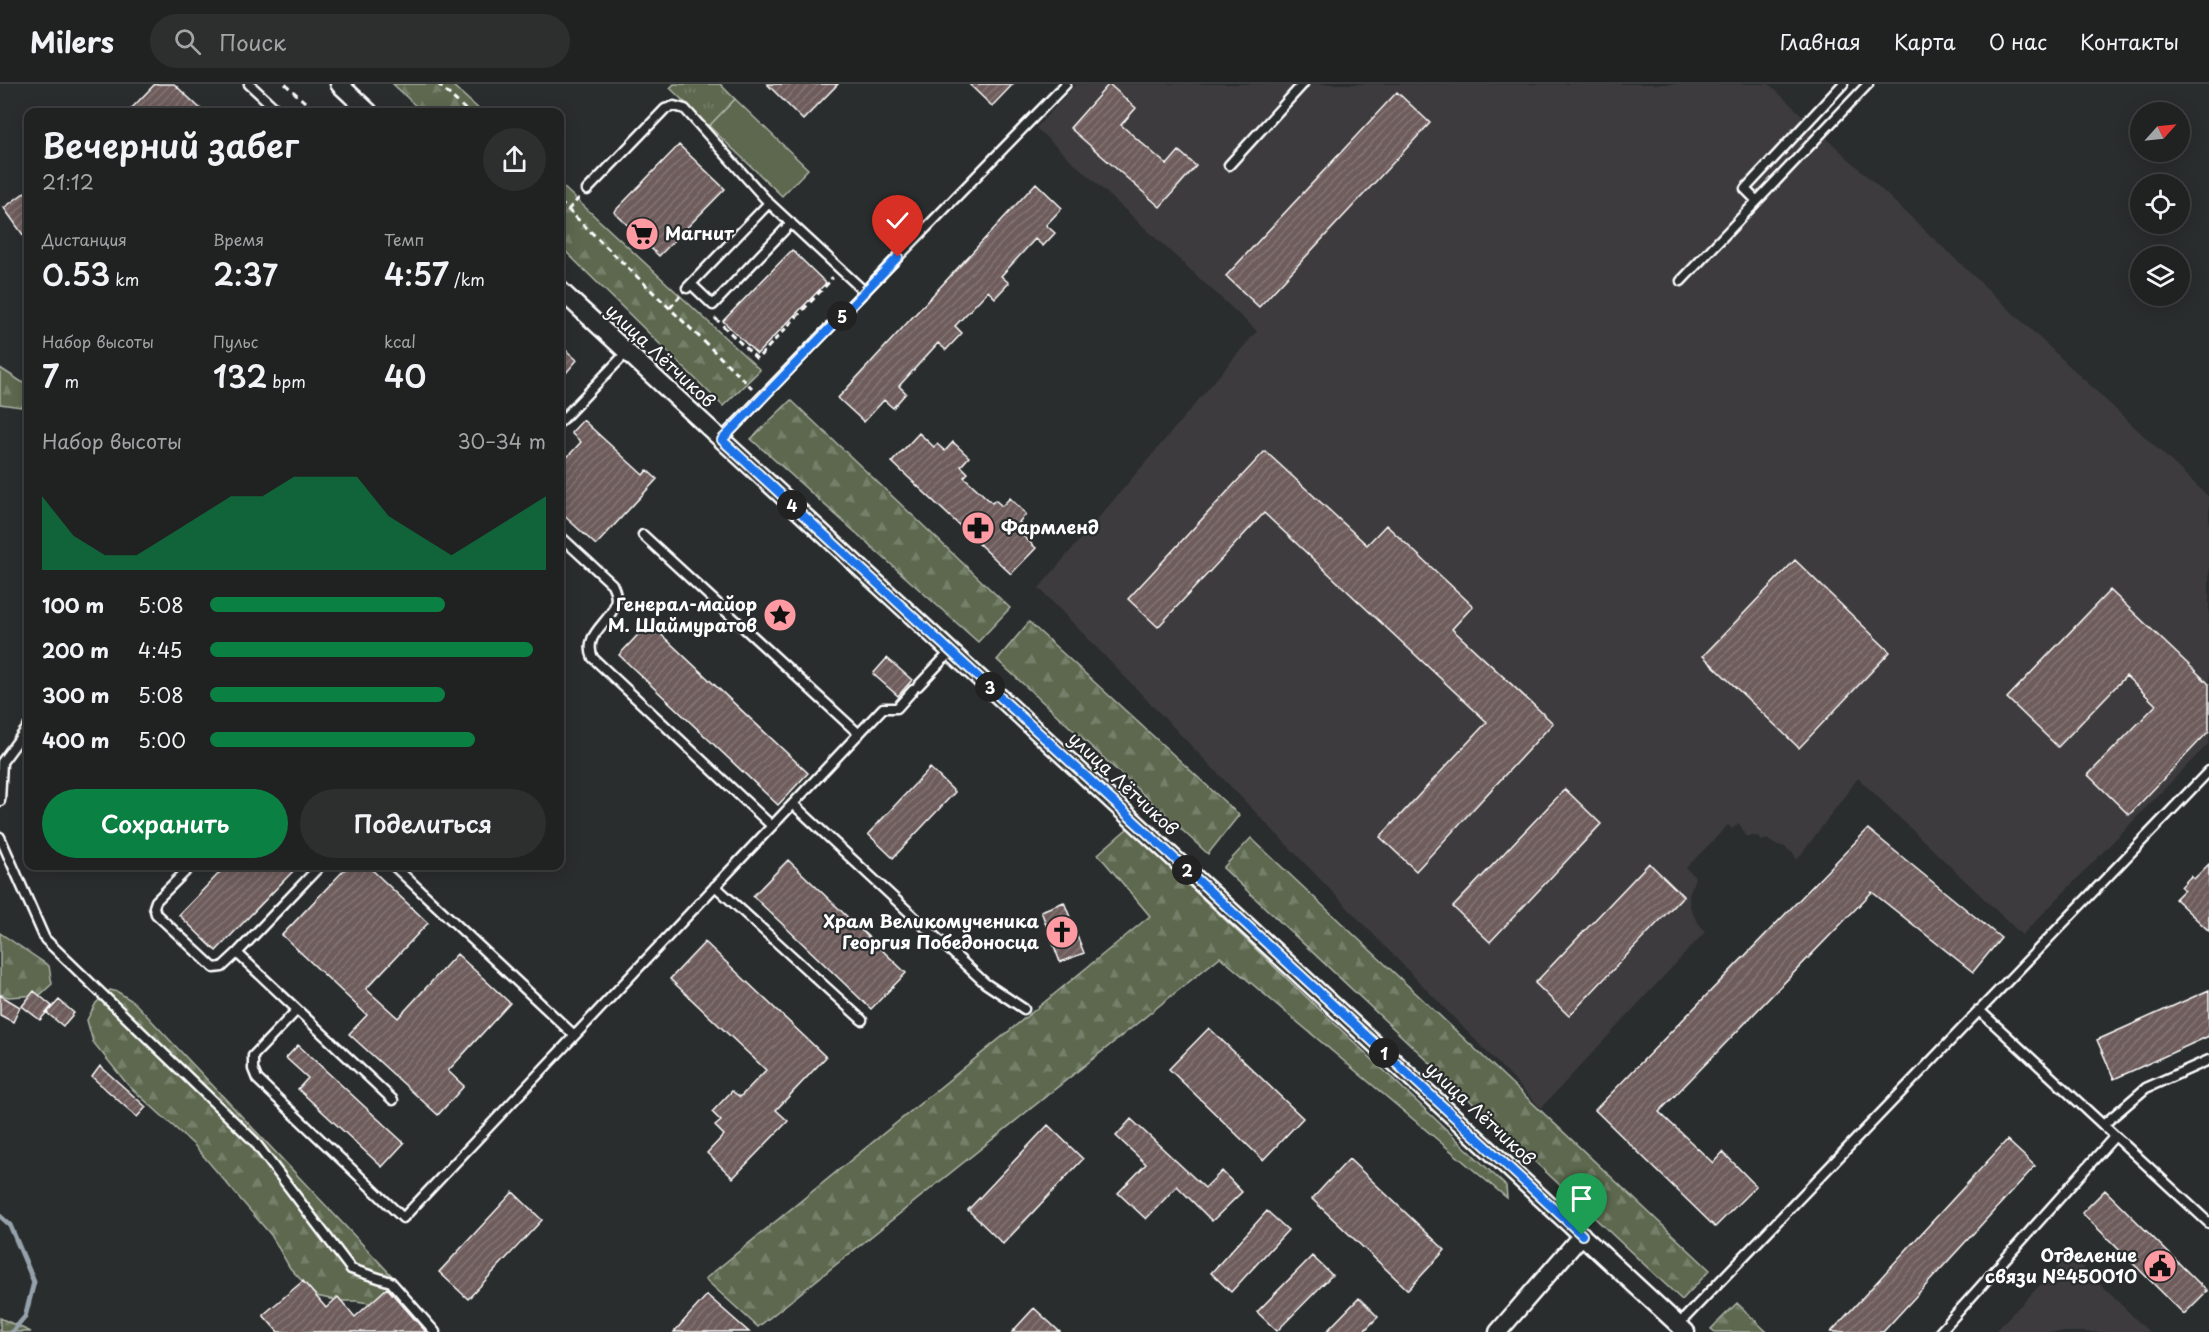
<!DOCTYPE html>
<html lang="ru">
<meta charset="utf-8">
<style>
:root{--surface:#202222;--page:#2d2f2f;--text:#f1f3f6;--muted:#a2a4a5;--line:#3d3f40;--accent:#0b8043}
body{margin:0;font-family:"Playpen Sans",sans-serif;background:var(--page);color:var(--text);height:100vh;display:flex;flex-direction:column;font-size:22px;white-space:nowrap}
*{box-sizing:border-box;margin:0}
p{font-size:20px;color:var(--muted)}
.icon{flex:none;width:33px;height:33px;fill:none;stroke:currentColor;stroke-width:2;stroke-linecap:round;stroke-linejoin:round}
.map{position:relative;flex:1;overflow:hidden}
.drawer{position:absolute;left:24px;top:24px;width:540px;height:762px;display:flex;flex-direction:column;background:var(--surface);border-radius:12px;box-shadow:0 3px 15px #0003,0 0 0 2px var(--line)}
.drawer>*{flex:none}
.needle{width:39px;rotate:63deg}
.tools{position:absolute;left:2130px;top:18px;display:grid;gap:12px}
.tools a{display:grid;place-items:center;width:60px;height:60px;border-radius:50%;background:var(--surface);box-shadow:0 3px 15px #0003,0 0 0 2px var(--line);font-size:30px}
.pin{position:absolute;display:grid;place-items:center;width:51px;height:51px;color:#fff;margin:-62px -26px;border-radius:50% 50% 50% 0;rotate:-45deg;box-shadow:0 0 6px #0007}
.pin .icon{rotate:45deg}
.km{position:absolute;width:30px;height:30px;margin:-15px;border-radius:50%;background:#222;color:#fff;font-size:16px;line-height:30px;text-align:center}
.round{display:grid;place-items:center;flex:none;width:63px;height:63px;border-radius:32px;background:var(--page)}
.overview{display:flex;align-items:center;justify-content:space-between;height:102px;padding:0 18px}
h1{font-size:33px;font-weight:600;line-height:45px}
.stats{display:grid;grid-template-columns:repeat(3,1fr);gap:9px;height:102px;padding:6px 18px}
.stats div{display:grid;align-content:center}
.stats b{font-size:30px;font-weight:600}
.stats small{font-size:16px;font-weight:400}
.stats p{font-size:16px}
.chart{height:168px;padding:12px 18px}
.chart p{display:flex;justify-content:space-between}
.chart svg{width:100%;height:108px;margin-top:6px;fill:var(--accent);opacity:.7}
.cta{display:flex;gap:12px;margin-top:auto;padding:12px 18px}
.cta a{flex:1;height:69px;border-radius:36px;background:var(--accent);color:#fff;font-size:24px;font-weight:600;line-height:69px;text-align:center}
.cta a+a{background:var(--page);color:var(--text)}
ul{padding:0 18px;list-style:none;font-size:20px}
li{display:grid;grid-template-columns:96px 72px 1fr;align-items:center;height:45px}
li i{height:15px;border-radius:8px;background:var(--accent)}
header{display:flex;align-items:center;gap:36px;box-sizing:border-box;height:84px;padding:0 30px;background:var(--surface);border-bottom:2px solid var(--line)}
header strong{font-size:28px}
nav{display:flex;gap:33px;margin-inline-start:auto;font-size:21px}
.search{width:420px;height:54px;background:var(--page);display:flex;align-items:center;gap:15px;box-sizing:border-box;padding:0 21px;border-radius:33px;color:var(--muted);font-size:22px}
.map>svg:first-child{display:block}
</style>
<header>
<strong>Milers</strong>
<div class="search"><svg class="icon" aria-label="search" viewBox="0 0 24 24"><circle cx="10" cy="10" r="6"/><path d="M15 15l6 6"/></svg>Поиск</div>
<nav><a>Главная</a><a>Карта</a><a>О нас</a><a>Контакты</a></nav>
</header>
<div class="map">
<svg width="2209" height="1248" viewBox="0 0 2209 1248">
<defs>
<pattern id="forest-firs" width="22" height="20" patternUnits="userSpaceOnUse" patternTransform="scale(1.5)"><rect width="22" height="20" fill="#5d684f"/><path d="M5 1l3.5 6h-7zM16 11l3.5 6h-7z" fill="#757f69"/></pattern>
<pattern id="park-tufts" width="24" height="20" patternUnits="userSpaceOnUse" patternTransform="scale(1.5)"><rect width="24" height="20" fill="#5d684f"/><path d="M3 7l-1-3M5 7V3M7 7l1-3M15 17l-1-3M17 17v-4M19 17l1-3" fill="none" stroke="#757f69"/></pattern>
<pattern id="building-hatch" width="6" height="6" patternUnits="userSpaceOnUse" patternTransform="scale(1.5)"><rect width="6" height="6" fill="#6e5b5b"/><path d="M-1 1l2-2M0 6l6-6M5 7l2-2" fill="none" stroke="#847474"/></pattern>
</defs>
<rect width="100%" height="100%" fill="#2a2d2e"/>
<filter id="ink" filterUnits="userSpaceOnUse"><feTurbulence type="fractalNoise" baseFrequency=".0167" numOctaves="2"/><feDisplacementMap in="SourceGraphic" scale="12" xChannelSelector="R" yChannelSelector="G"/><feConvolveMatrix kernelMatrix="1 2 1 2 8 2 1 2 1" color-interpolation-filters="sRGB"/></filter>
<g filter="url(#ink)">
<!-- built -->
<path fill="#3e3b3c" d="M 1076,0 L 1769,0 L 2209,413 L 2209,659 L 2022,851 L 1858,694 L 1797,776 L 1794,770 L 1783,762 L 1774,760 L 1767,755 L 1761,757 L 1758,752 L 1746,752 L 1739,739 L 1732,745 L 1728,741 L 1686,784 L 1695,793 L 1689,811 L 1689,820 L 1695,834 L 1705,848 L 1541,1024 L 1039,504 L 1257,247 L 1036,44 Z
M 2070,1171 L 2149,1248 L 1994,1248 Z"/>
<!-- grass -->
<path fill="#5d684f" stroke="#aeb4a7" stroke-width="1.5" d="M 735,15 L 808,85 L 782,112 L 709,42 Z"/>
<!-- forest -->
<path fill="url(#forest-firs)" stroke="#aeb4a7" stroke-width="1.5" d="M 393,0 L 451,0 L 482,28 L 422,28 Z
M 560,100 L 760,286 L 723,322 L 560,162 Z
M 0,284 L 28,302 L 28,324 L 0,320 Z
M 791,316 L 1010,524 L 978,558 L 751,355 Z
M 1029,538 L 1239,731 L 1208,770 L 997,576 Z
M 1128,744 L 1506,1102 L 1507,1114 L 1220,873 L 758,1243 L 705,1195 L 1150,832 L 1098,770 Z
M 1251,754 L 1710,1186 L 1682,1216 L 1223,784 Z
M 0,849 L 49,882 L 52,900 L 40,911 L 8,913 L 0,910 Z
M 110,906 L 118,908 L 134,918 L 396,1196 L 394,1208 L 382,1221 L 356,1217 L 340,1217 L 316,1212 L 290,1184 L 271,1151 L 194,1061 L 128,1001 L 93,958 L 87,936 L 96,919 Z
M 1737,1219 L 1767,1248 L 1715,1248 L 1711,1245 Z
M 0,1234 L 31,1248 L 0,1248 Z"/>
<!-- park -->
<path fill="url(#park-tufts)" stroke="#aeb4a7" stroke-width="1.5" d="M 674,0 L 720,0 L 735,15 L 709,42 L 670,4 Z"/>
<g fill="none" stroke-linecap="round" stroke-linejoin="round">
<!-- stream -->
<path stroke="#96a2ab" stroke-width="5" d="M 0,1132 L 10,1141 L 34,1198 L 25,1233 L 12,1248"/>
</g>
<!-- building -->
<path fill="url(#building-hatch)" stroke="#fff" stroke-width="1.5" d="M 155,0 L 174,0 L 204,28 L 128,28 Z
M 767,0 L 838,0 L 803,36 Z
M 969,0 L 1013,0 L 992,22 Z
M 1109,0 L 1136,24 L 1121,41 L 1167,81 L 1179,67 L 1196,82 L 1160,123 L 1070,44 Z
M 1397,8 L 1430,39 L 1259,223 L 1226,192 Z
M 679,61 L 725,105 L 659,172 L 614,128 Z
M 1036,99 L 1062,124 L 1046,141 L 1055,149 L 1043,162 L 1035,155 L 1001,192 L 1009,199 L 995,214 L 988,207 L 955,242 L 962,249 L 946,266 L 938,259 L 899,302 L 906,309 L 893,324 L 884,316 L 864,338 L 838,314 Z
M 28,106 L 28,158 L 4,124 Z
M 792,166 L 826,199 L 757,270 L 723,237 Z
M 560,261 L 577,276 L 560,296 Z
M 583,336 L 643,391 L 647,386 L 657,395 L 596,461 L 560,428 L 560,381 L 581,358 L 571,349 Z
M 919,349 L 934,363 L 937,360 L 945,367 L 953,358 L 969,373 L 961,382 L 968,389 L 964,393 L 992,419 L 995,416 L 1002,422 L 1010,414 L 1026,430 L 1019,438 L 1026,446 L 1022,451 L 1036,464 L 1011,490 L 892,378 Z
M 1265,367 L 1367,461 L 1386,441 L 1473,522 L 1452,545 L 1553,639 L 1416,787 L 1380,753 L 1487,638 L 1264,429 L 1158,543 L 1128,515 Z
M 1795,476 L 1890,568 L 1799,664 L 1703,572 Z
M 2110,506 L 2209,600 L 2209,647 L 2129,731 L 2088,691 L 2156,621 L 2126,592 L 2058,663 L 2007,614 Z
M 649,539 L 808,689 L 778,721 L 619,571 Z
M 887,574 L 912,596 L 898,612 L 873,590 Z
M 930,684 L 955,708 L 893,774 L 868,750 Z
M 1565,705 L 1601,740 L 1490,858 L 1453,823 Z
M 1868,745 L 2001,854 L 1973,888 L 1872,808 L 1659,1028 L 1713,1079 L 1723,1068 L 1756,1102 L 1715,1143 L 1595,1026 Z
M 788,776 L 906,889 L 871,925 L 753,812 Z
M 1649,779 L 1683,812 L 1569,932 L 1535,899 Z
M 2209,780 L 2209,847 L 2175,815 L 2184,806 L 2181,803 L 2191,792 L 2194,795 Z
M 226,782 L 298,782 L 216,867 L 179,831 Z
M 348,782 L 368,782 L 428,839 L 366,905 L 398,934 L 457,870 L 510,919 L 448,987 L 464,1002 L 438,1031 L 349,950 L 367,931 L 282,851 Z
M 1064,818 L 1084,869 L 1060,878 L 1041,827 Z
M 705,858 L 826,973 L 776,1026 L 788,1037 L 733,1094 L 707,1069 L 724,1051 L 715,1042 L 721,1037 L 712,1028 L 732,1007 L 740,1013 L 766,986 L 670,895 Z
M 2209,906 L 2209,952 L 2114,995 L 2097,956 Z
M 34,907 L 52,922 L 40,936 L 22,922 Z
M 0,911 L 20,923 L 13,938 L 0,931 Z
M 59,916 L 74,929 L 63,942 L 47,929 Z
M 1209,944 L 1303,1034 L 1263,1076 L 1169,985 Z
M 298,961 L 404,1059 L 382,1083 L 298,1005 L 308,994 L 286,974 Z
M 100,982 L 146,1023 L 137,1033 L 92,993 Z
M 1131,1035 L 1205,1104 L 1222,1087 L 1242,1108 L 1212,1137 L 1177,1102 L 1146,1135 L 1118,1109 L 1146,1080 L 1116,1052 Z
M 1048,1041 L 1083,1075 L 1003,1160 L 968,1126 Z
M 2007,1056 L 2035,1082 L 1883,1248 L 1831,1248 Z
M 1349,1075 L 1445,1166 L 1408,1206 L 1312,1115 Z
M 2105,1106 L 2207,1207 L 2184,1230 L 2082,1129 Z
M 513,1108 L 542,1136 L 468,1215 L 439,1188 Z
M 1267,1127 L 1288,1146 L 1231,1208 L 1211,1189 Z
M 1312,1172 L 1332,1191 L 1277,1247 L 1257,1228 Z
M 303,1197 L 326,1224 L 338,1213 L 355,1233 L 387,1204 L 426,1248 L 278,1248 L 263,1231 Z
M 707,1211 L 749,1248 L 674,1248 Z
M 1359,1214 L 1378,1233 L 1363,1248 L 1326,1248 Z
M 1034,1224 L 1060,1248 L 1012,1248 Z"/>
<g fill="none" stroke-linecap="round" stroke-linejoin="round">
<defs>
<path id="service" d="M 249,0 L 279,28
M 1229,81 L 1303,0
M 587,106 L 665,25 L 674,22 L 685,25 L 769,119 L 687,204
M 1757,117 L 1745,105 L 1843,0
M 769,119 L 865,208
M 1681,197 L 1868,0
M 691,200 L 713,221 L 791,139
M 560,338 L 627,268
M 721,355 L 1066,0
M 643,451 L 859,650
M 560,452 L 612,500 C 630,534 579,543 593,574 L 772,742
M 918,602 L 951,567
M 0,717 L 2,678 L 28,643
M 793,720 L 985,899 L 1024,925
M 0,753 L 45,855 L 254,1057 L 351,1185 L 391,1198 L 435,1248
M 191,782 L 156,817 L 154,823 L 156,830 L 214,884 L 222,883 L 237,869 L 393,1016
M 394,782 L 574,951
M 715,802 L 862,936
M 237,869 L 320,782
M 297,926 L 253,972 L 253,985 L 257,995 L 403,1134 L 883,624 L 897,624 L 913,606
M 1979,926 L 2209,1139
M 2103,1041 L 2146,1004 L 2209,976
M 1678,1241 L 2209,687
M 1940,1248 L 2115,1052"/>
<path id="minor" d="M 339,0 L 369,28
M 560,206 L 1686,1248
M 1498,1248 L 1582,1151"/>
</defs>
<!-- service casing -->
<use href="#service" stroke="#fff" stroke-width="13"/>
<!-- minor casing -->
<use href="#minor" stroke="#fff" stroke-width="21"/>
<!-- path -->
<path stroke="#fff" stroke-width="3" stroke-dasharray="6 4.5" stroke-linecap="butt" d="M 285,0 L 316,28
M 438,0 L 468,28
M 560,118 L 752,304
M 568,126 L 579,114
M 670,224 L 680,212
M 715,234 L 757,275 L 832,195 L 831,193"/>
<!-- service -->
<use href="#service" stroke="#2a2d2e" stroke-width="8"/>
<!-- minor -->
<use href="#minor" stroke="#2a2d2e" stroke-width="16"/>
</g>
</g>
<g fill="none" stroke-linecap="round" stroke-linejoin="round" filter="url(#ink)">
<defs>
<path id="route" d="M 898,173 L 722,356 L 1582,1151"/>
</defs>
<!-- route casing -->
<use href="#route" stroke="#fff" stroke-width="12"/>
<!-- route -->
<use href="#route" stroke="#1a73e8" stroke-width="8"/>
</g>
<!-- icons -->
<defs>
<symbol id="supermarket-disc" viewBox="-11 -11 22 22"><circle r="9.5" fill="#ff9aa2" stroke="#2a2d2e"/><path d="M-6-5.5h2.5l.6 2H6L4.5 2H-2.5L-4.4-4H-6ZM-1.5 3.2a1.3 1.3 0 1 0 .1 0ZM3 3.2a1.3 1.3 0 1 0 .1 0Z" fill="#111"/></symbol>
<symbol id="pharmacy-disc" viewBox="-11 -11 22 22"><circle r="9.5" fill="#ff9aa2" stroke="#2a2d2e"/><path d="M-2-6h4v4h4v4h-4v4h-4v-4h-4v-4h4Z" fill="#111"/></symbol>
<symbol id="sight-disc" viewBox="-11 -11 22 22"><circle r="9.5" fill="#ff9aa2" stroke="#2a2d2e"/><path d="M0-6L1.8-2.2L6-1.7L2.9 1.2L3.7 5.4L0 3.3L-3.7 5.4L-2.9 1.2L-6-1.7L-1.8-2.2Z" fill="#111"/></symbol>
<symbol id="church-disc" viewBox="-11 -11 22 22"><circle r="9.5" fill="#ff9aa2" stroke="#2a2d2e"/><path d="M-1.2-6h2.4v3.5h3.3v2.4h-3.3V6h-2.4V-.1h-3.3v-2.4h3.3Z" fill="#111"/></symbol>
<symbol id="civic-disc" viewBox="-11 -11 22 22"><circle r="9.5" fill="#ff9aa2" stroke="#2a2d2e"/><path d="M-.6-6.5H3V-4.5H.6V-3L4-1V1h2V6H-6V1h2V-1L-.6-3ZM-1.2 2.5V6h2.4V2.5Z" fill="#111"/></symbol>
</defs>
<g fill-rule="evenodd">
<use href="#supermarket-disc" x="623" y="131" width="38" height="38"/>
<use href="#pharmacy-disc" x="959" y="425" width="38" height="38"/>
<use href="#sight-disc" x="761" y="512" width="38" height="38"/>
<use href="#church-disc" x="1043" y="829" width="38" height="38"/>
<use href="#civic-disc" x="2141" y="1163" width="38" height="38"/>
</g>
<g text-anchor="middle" stroke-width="4.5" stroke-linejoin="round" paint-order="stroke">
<!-- poi labels -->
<g font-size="18" font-weight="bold" fill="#fff" stroke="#2a2d2e" text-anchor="end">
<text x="665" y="156" text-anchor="start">Магнит</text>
<text x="1001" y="450" text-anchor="start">Фармленд</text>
<text x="757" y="527">Генерал-майор<tspan x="757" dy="21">М. Шаймуратов</tspan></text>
<text x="1039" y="844">Храм Великомученика<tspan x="1039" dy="21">Георгия Победоносца</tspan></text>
<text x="2137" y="1178">Отделение<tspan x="2137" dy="21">связи №450010</tspan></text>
</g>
<!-- street labels -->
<g font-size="18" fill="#fff" stroke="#2a2d2e">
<text transform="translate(660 272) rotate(43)" y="6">улица Лётчиков</text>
<text transform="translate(1123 700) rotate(43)" y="6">улица Лётчиков</text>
<text transform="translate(1480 1030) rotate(43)" y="6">улица Лётчиков</text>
</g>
</g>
</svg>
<div class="tools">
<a><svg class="needle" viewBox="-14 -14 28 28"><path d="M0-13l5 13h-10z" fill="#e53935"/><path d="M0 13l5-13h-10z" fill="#a2a4a5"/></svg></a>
<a><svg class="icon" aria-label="locate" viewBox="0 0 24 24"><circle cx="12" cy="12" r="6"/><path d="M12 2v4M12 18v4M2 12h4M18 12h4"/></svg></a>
<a><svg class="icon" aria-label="layers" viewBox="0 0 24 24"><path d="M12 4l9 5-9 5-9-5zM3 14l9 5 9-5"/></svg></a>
</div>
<div class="pin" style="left:1582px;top:1151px;background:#1e9e55"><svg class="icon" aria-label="arrive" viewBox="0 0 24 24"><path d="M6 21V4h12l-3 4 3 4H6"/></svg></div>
<div class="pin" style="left:898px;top:173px;background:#d93025"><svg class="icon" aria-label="check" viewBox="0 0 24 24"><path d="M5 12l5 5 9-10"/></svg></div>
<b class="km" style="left:1384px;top:969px">1</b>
<b class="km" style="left:1187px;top:786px">2</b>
<b class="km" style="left:990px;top:603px">3</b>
<b class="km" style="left:792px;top:421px">4</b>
<b class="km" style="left:842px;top:232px">5</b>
<section class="drawer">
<div class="overview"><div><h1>Вечерний забег</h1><p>21:12</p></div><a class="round"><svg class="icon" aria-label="share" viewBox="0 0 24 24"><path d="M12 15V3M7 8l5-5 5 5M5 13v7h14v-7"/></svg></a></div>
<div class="stats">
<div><p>Дистанция</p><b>0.53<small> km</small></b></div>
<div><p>Время</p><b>2:37</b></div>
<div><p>Темп</p><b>4:57<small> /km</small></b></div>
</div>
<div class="stats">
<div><p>Набор высоты</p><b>7<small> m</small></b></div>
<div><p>Пульс</p><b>132<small> bpm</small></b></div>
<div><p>kcal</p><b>40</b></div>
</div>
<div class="chart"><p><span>Набор высоты</span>30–34 m</p>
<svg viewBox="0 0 160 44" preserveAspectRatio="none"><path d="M0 44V14L10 30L20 38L30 38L40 30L50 22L60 14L70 14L80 6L90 6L100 6L110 22L120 30L130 38L140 30L150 22L160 14V44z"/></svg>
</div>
<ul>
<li><b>100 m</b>5:08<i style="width:70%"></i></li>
<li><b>200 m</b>4:45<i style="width:96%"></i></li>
<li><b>300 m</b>5:08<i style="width:70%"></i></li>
<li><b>400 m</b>5:00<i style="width:79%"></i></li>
</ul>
<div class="cta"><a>Сохранить</a><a>Поделиться</a></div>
</section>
</div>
